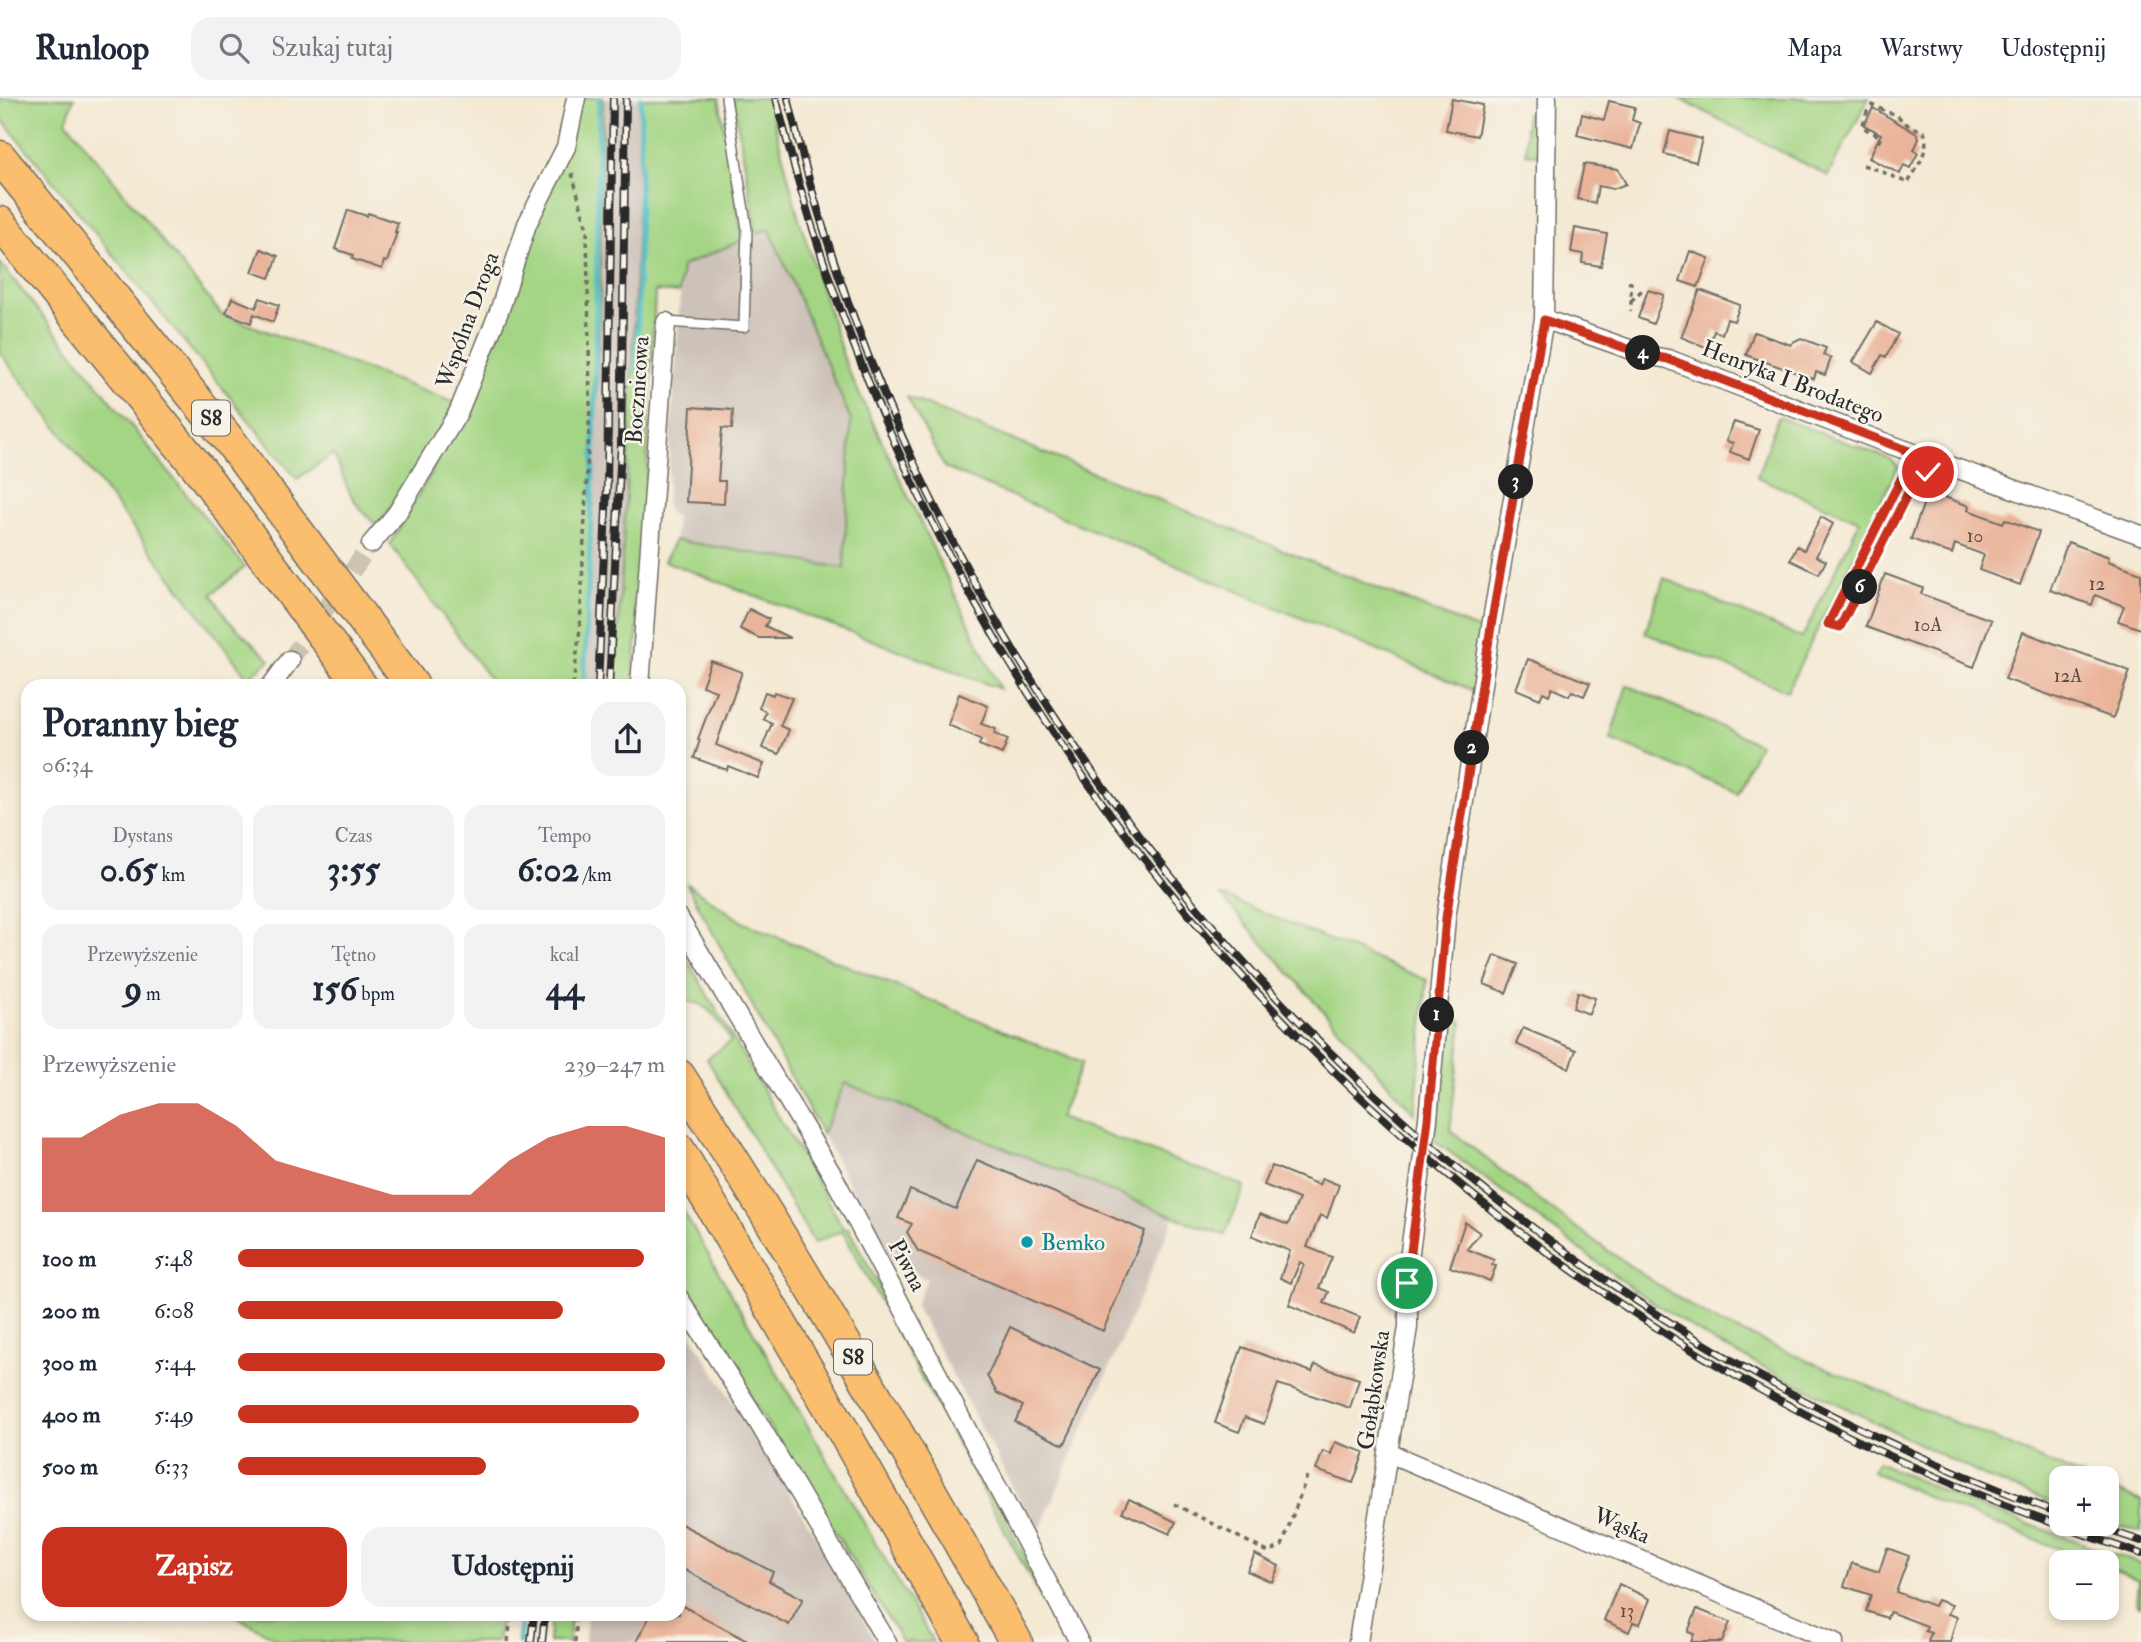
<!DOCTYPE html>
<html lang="pl">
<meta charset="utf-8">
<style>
:root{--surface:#fff;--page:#f2f2f3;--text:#1f2937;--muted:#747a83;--line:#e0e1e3;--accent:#c8321e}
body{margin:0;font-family:"IM FELL Double Pica",serif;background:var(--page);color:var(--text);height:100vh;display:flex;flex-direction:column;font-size:26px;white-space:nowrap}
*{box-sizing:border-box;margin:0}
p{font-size:23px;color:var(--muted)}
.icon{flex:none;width:38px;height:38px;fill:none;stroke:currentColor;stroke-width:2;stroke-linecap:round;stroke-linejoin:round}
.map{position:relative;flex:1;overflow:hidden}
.sheet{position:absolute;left:21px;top:581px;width:665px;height:942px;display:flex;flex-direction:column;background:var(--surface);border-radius:21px;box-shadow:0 4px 10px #0003}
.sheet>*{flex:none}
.controls{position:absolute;left:2049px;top:1368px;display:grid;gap:14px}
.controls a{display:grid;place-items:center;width:70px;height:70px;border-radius:14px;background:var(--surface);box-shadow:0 4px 10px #0003;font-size:35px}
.pin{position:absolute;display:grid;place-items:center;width:60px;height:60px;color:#fff;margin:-30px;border:4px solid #fff;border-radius:50%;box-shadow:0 2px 7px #0007}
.km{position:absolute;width:35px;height:35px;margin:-18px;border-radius:50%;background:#222;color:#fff;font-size:19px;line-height:35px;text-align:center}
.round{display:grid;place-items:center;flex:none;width:74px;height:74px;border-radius:21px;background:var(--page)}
.summary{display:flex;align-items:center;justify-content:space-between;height:119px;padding:0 21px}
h1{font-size:38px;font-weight:800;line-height:52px}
.stats{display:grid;grid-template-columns:repeat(3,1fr);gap:10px;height:119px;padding:7px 21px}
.stats div{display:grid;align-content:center;border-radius:18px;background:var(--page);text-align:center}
.stats b{font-size:35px;font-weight:800}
.stats small{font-size:19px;font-weight:400}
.stats p{font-size:19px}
.chart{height:196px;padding:14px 21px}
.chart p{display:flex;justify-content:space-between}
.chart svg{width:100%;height:126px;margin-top:7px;fill:var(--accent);opacity:.7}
.cta{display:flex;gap:14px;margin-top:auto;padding:14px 21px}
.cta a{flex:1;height:80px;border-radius:21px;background:var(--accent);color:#fff;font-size:28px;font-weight:800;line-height:80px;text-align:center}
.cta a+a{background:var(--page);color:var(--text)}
ul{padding:0 21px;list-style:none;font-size:23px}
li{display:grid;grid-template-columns:112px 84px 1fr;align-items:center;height:52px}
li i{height:18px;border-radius:9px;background:var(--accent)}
header{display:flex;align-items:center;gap:42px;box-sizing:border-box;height:98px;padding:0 35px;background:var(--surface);border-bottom:2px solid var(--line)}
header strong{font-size:33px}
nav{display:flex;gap:38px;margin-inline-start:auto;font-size:24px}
.search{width:490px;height:63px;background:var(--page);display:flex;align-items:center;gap:18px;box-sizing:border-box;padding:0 24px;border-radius:21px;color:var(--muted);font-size:26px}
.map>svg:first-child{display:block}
</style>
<header>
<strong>Runloop</strong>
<div class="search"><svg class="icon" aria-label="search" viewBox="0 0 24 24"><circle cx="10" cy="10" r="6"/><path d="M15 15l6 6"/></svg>Szukaj tutaj</div>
<nav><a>Mapa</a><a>Warstwy</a><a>Udostępnij</a></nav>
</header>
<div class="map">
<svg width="2141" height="1544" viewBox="0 0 2141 1544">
<rect width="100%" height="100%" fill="#f7f3e8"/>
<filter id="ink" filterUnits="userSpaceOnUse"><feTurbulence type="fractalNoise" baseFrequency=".0143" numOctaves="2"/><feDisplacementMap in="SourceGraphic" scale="14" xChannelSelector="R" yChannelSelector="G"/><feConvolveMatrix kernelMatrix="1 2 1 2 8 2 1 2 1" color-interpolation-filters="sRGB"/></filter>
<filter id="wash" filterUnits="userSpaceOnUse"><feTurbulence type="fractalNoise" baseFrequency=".00686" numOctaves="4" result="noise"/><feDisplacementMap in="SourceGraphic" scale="28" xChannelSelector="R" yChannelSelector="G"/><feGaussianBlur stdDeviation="1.57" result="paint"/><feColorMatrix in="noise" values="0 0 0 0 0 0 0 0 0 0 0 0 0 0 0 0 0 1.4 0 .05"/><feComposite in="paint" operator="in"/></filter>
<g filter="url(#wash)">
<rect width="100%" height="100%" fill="#f4e9d3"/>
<!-- industrial -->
<path fill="#cdc2b9" d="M 603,0 L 642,0 L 631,308 L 615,588 L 585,588 L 600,216 Z
M 769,130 L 851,322 L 844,471 L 675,442 L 676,418 L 671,417 L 666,410 L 682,168 Z
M 844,985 L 1174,1119 L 1038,1436 L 915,1207 L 927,1181 L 891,1163 L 822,1036 Z
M 679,1217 L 817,1440 L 876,1544 L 585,1544 L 587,1516 L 679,1516 Z"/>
<!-- green -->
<path fill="#a4d584" stroke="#688058" stroke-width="2" d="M 0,0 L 74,0 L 66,23 L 221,216 L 455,305 L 414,378 L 377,428 C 366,417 355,406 349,393 C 343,380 340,368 333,356 L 297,381 L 0,19 Z
M 582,0 L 603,0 L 600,216 L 585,588 L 495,588 L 390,446 L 430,377 L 507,217 L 530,134 Z
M 642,0 L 719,0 L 743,142 L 682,168 L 679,195 L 655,193 L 643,461 L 633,588 L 615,588 L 631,308 Z
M 733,0 L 768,0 L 798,117 L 847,270 L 1000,591 L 664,463 L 675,442 L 844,470 L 851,322 L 769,130 L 757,135 Z
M 1678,0 L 1869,0 L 1828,78 Z
M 1526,15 L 1534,16 L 1539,22 L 1539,57 L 1526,55 Z
M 0,165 L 245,469 L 212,496 L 228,522 L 270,562 L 248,580 L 0,255 Z
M 907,299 L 1482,533 L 1474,593 L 945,370 Z
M 1778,319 L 1891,361 L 1898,369 L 1787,593 L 1645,535 L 1664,480 L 1802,540 L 1860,423 L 1757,379 Z
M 1627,587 L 1759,646 L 1736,694 L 1610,641 Z
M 686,785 L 744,825 L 1082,965 L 1059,1020 L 1245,1088 L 1225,1137 L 1174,1119 L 845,985 L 822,1036 Z
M 1220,797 L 1427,882 L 1415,1016 Z
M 679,848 L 844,1131 L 848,1130 L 1071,1544 L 1065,1544 L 842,1133 L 814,1145 L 707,961 L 731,943 C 715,920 710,902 679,903 Z
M 1448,919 L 1462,924 L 1450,1032 C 1536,1101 1623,1168 1717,1224 L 2088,1381 L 2062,1381 L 2061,1408 L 1992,1382 L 1717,1246 L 1633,1191 L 1435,1043 Z
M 679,1106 L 933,1544 L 903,1544 L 688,1198 L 679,1182 Z
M 1877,1364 L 1969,1405 L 2141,1466 L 2141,1508 L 2137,1507 L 2139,1482 L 2107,1470 L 2107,1465 L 2095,1465 L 1939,1404 L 1872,1373 Z
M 2107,1389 L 2141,1403 L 2141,1434 L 2107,1424 Z
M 232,1516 L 501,1516 L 497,1544 L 282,1544 Z
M 551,1516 L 571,1516 L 569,1544 L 549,1544 Z"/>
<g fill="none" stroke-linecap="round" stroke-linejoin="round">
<!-- stream -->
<path stroke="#4ebcc6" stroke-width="5" d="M 641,0 L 637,274 L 648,281 L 648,288
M 584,588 L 594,351 L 599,0
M 519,1544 L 522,1516"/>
</g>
<g id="blocks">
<!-- building -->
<path fill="#eab49a" d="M 1452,1 L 1483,7 L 1477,38 L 1446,32 Z
M 1609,3 L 1635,9 L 1632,22 L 1640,25 L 1633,51 L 1577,37 L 1582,16 L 1604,22 Z
M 1873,10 L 1917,36 L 1919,41 L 1914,52 L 1918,55 L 1910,70 L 1904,67 L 1900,76 L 1869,60 L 1881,36 L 1864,27 Z
M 1670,33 L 1702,41 L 1696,64 L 1664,56 Z
M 1584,66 L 1618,71 L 1626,86 L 1613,91 L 1598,88 L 1595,105 L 1577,101 Z
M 348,112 L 367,118 L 368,115 L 398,125 L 395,134 L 397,134 L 387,164 L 384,163 L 382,171 L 352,161 L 353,157 L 335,151 Z
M 1575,130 L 1607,136 L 1601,168 L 1582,165 L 1583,156 L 1571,154 Z
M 261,151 L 278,158 L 270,180 L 252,174 Z
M 1690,153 L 1709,160 L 1698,189 L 1680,183 Z
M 1648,192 L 1664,197 L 1653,226 L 1638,220 Z
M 1700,192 L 1740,207 L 1734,223 L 1727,221 L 1722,236 L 1714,233 L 1708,250 L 1681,239 Z
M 232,200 L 256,210 L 260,200 L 279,207 L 273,224 L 254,216 L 251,225 L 226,215 Z
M 1877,224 L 1898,236 L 1886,259 L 1882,257 L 1872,275 L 1853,264 Z
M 1754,234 L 1791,247 L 1793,244 L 1801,240 L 1826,250 L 1823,257 L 1831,260 L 1825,277 L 1816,274 L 1814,281 L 1746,257 Z
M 691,309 L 733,312 L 732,331 L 722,330 L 718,383 L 725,383 L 724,406 L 686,404 Z
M 1734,324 L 1759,332 L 1749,361 L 1730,354 L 1733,345 L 1726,343 Z
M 1928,393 L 1969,408 L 1968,412 L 2003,425 L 2005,421 L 2039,434 L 2020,487 L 1979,472 L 1984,457 L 1955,446 L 1952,456 L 1911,441 Z
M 1821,419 L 1833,426 L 1816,458 L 1826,463 L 1819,476 L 1790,462 L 1797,448 L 1804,452 Z
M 2068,444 L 2109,459 L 2108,463 L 2141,475 L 2141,531 L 2118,523 L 2124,508 L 2095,497 L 2092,507 L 2050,492 Z
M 1885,476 L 1923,490 L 1921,496 L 1991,522 L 1974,569 L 1866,529 Z
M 749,511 L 769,521 L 765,528 L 790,540 L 759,540 L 740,531 Z
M 2023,534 L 2130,573 L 2113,620 L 2005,581 Z
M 1528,561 L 1590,585 L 1584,598 L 1572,593 L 1569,598 L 1552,590 L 1549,597 L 1543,594 L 1540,601 L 1516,591 Z
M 711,563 L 742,574 L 716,647 L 764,666 L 758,680 L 728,668 L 727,672 L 694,660 L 700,642 L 698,641 L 716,593 L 702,588 Z
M 765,594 L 773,597 L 774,594 L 792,600 L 780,628 L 789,632 L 779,656 L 762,650 L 772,625 L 763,621 L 766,614 L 759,610 Z
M 959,596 L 988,608 L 981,626 L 996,631 L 994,636 L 1008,641 L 1002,656 L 979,647 L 981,641 L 948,627 Z
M 1495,857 L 1518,866 L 1506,895 L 1484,886 Z
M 1578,894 L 1595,900 L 1589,916 L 1573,910 Z
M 1523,930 L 1576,952 L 1569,970 L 1516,946 Z
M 977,1062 L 1145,1133 L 1103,1233 L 918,1153 L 907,1134 L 912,1126 L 898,1120 L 910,1092 L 956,1111 Z
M 1272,1068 L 1319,1087 L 1322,1080 L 1339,1087 L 1327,1120 L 1320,1117 L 1307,1149 L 1332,1159 L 1319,1190 L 1329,1194 L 1324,1205 L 1360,1219 L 1354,1235 L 1289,1207 L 1304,1166 L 1300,1164 L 1291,1185 L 1280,1180 L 1290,1153 L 1252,1138 L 1260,1116 L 1288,1127 L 1299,1101 L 1264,1087 Z
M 1465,1124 L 1480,1135 L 1467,1151 L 1494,1162 L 1492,1167 L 1496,1168 L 1490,1183 L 1450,1169 Z
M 1010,1229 L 1100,1272 L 1064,1347 L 1015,1324 L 1023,1308 L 997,1295 L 987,1278 Z
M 1242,1249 L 1312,1274 L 1315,1267 L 1359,1281 L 1350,1310 L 1278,1286 L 1264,1326 L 1245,1319 L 1239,1334 L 1215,1325 Z
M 1335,1344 L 1364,1354 L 1353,1385 L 1316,1372 L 1323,1353 L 1331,1356 Z
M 1129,1401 L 1176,1424 L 1170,1436 L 1122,1414 Z
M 679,1425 L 773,1474 L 769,1483 L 803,1501 L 789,1527 L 679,1469 Z
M 1887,1450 L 1909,1458 L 1896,1494 L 1934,1508 L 1937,1502 L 1952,1507 L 1948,1516 L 1957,1519 L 1950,1544 L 1928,1544 L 1931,1535 L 1925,1533 L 1927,1528 L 1890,1514 L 1887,1520 L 1866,1513 L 1871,1497 L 1844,1488 L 1852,1465 L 1879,1474 Z
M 1255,1456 L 1279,1468 L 1272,1484 L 1247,1473 Z
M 1619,1486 L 1650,1501 L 1640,1526 L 1633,1524 L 1629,1534 L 1604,1522 Z
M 679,1506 L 749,1544 L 636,1544 L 651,1516 L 679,1516 Z
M 1697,1511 L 1730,1524 L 1722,1544 L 1691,1544 L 1694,1536 L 1688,1534 Z"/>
</g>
</g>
<g filter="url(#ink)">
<use href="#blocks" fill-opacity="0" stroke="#716e66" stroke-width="2"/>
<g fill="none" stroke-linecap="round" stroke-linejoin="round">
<!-- minor-tunnel -->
<path stroke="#ccc3b1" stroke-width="18" stroke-dasharray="18 9" stroke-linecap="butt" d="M 290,562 L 371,446"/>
<defs>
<path id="service" d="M 666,224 L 744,229 L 747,131 L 726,0
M 1828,526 L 1914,355"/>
<path id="minor" d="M 1544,221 L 1646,257 L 1668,261 L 1886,345 L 2141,437
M 371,446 L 397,415 L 458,315 L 500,211 L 527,126 L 566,49 L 576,0
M 271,588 L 290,562
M 640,588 L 666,224
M 679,820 L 832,1076 L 1079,1544
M 679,1200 L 758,1324 L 887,1544
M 1389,1355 L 1834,1544
M 1358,1544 L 1408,1229 L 1408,1168 L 1428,1021 L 1446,820 L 1492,522 L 1544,221 L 1547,0"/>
<path id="motorway" d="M 0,59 L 232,346 L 413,588
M 0,125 L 200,372 L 361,588
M 679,978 C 800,1162 908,1353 1016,1544
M 679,1052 L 845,1336 L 962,1544"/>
</defs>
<!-- service casing -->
<use href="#service" stroke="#716e66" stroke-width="12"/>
<!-- minor casing -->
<use href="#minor" stroke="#716e66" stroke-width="21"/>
<!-- motorway casing -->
<use href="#motorway" stroke="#716e66" stroke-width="35"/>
<!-- path -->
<path stroke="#716e66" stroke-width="3.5" stroke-dasharray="5 5" stroke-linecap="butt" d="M 1863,67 L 1878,72 L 1908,85 C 1916,71 1931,51 1924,34 L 1908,27 L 1895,16 L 1887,14 L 1873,7 L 1867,14 L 1862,29 L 1881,39 L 1879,43 L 1883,45
M 572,75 L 587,131 L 590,306 L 580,530 L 573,588
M 1628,184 L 1631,185 L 1631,213
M 1631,203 L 1644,190
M 1174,1406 L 1268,1454 L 1282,1448 L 1308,1375
M 508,1544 L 511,1516
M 575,1544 L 577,1516"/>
<!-- service -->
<use href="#service" stroke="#fff" stroke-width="9"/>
<!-- minor -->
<use href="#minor" stroke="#fff" stroke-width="18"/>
<!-- motorway -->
<use href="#motorway" stroke="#fbbd6e" stroke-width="32"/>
<defs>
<path id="rail" d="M 776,0 C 918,577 1308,1067 1840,1334 C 1937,1383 2038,1421 2141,1456
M 788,0 C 906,506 1238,954 1677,1229 C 1798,1306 1927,1366 2062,1416
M 598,588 L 607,388 L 613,0
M 609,588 L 621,347 L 626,0
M 2089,1426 L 2141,1443
M 531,1544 L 534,1516
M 542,1544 L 545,1516"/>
</defs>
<!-- rail casing -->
<use href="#rail" stroke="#2b2b2b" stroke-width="8"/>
<!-- rail -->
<use href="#rail" stroke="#f7f3e8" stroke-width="5" stroke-dasharray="16" stroke-linecap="butt"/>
</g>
</g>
<g fill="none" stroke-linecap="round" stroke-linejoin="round" filter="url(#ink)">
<defs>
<path id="route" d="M 1407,1185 L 1428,1021 L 1446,820 L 1492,522 L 1544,222 L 1646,257 L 1668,261 L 1914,355 L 1828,526 L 1840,529 L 1916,379 L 1928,374"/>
</defs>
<!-- route casing -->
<use href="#route" stroke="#fff" stroke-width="14"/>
<!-- route -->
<use href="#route" stroke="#c8321e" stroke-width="9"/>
</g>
<!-- markers -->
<circle fill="#0f9aa8" stroke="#f7f3e8" stroke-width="2.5" cx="1027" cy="1144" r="7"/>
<g text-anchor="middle" stroke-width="5" stroke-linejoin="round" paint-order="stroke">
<!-- number labels -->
<g font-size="19" fill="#5b4d47">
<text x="1975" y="444">10</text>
<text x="2097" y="492">12</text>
<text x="1928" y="533">10A</text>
<text x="2068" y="584">12A</text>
<text x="1627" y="1519">13</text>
</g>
<!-- shield labels -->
<g fill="#f7f3e8" stroke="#686764" stroke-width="2">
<rect x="192" y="302.5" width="38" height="35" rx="5"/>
<rect x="834" y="1241.5" width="38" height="35" rx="5"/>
</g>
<g font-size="21" font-weight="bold" fill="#2b2b2b">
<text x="211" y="327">S8</text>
<text x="853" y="1266">S8</text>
</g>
<!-- street labels -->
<g font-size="23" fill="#2b2b2b" stroke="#f7f3e8">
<text transform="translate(467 222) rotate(-70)" y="8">Wspólna Droga</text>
<text transform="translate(1793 283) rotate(21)" y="8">Henryka I Brodatego</text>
<text transform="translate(637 292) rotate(-86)" y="8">Bocznicowa</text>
<text transform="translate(908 1167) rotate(62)" y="8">Piwna</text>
<text transform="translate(1373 1292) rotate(-82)" y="8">Gołąbkowska</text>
<text transform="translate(1622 1427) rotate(23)" y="8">Wąska</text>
</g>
<!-- culture labels -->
<g font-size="23" fill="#0d838f" stroke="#f7f3e8" text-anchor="start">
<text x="1041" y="1152">Bemko</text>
</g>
</g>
</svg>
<div class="controls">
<a>+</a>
<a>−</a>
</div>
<div class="pin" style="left:1407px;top:1185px;background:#1e9e55"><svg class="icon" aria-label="arrive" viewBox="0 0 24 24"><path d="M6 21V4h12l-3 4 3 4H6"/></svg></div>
<div class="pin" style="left:1928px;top:374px;background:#d93025"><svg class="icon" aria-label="check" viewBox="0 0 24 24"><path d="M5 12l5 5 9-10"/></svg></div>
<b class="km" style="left:1437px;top:917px">1</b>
<b class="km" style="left:1472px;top:650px">2</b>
<b class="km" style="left:1516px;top:384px">3</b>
<b class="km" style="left:1643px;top:255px">4</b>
<b class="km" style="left:1860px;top:489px">6</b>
<section class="sheet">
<div class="summary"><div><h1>Poranny bieg</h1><p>06:34</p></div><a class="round"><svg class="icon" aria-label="share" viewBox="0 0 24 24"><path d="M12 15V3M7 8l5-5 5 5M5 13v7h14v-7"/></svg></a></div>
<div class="stats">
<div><p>Dystans</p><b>0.65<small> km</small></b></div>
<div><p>Czas</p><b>3:55</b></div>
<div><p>Tempo</p><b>6:02<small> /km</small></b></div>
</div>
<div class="stats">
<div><p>Przewyższenie</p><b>9<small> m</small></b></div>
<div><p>Tętno</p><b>156<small> bpm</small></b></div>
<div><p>kcal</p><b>44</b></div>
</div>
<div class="chart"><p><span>Przewyższenie</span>239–247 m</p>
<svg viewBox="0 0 160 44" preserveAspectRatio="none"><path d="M0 44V18L10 18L20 10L30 6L40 6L50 14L60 26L70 30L80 34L90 38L100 38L110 38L120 26L130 18L140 14L150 14L160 18V44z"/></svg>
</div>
<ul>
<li><b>100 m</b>5:48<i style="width:95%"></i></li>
<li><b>200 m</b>6:08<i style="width:76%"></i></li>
<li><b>300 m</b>5:44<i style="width:100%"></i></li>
<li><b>400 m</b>5:49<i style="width:94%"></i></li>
<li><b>500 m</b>6:33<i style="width:58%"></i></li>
</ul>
<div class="cta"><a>Zapisz</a><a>Udostępnij</a></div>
</section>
</div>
